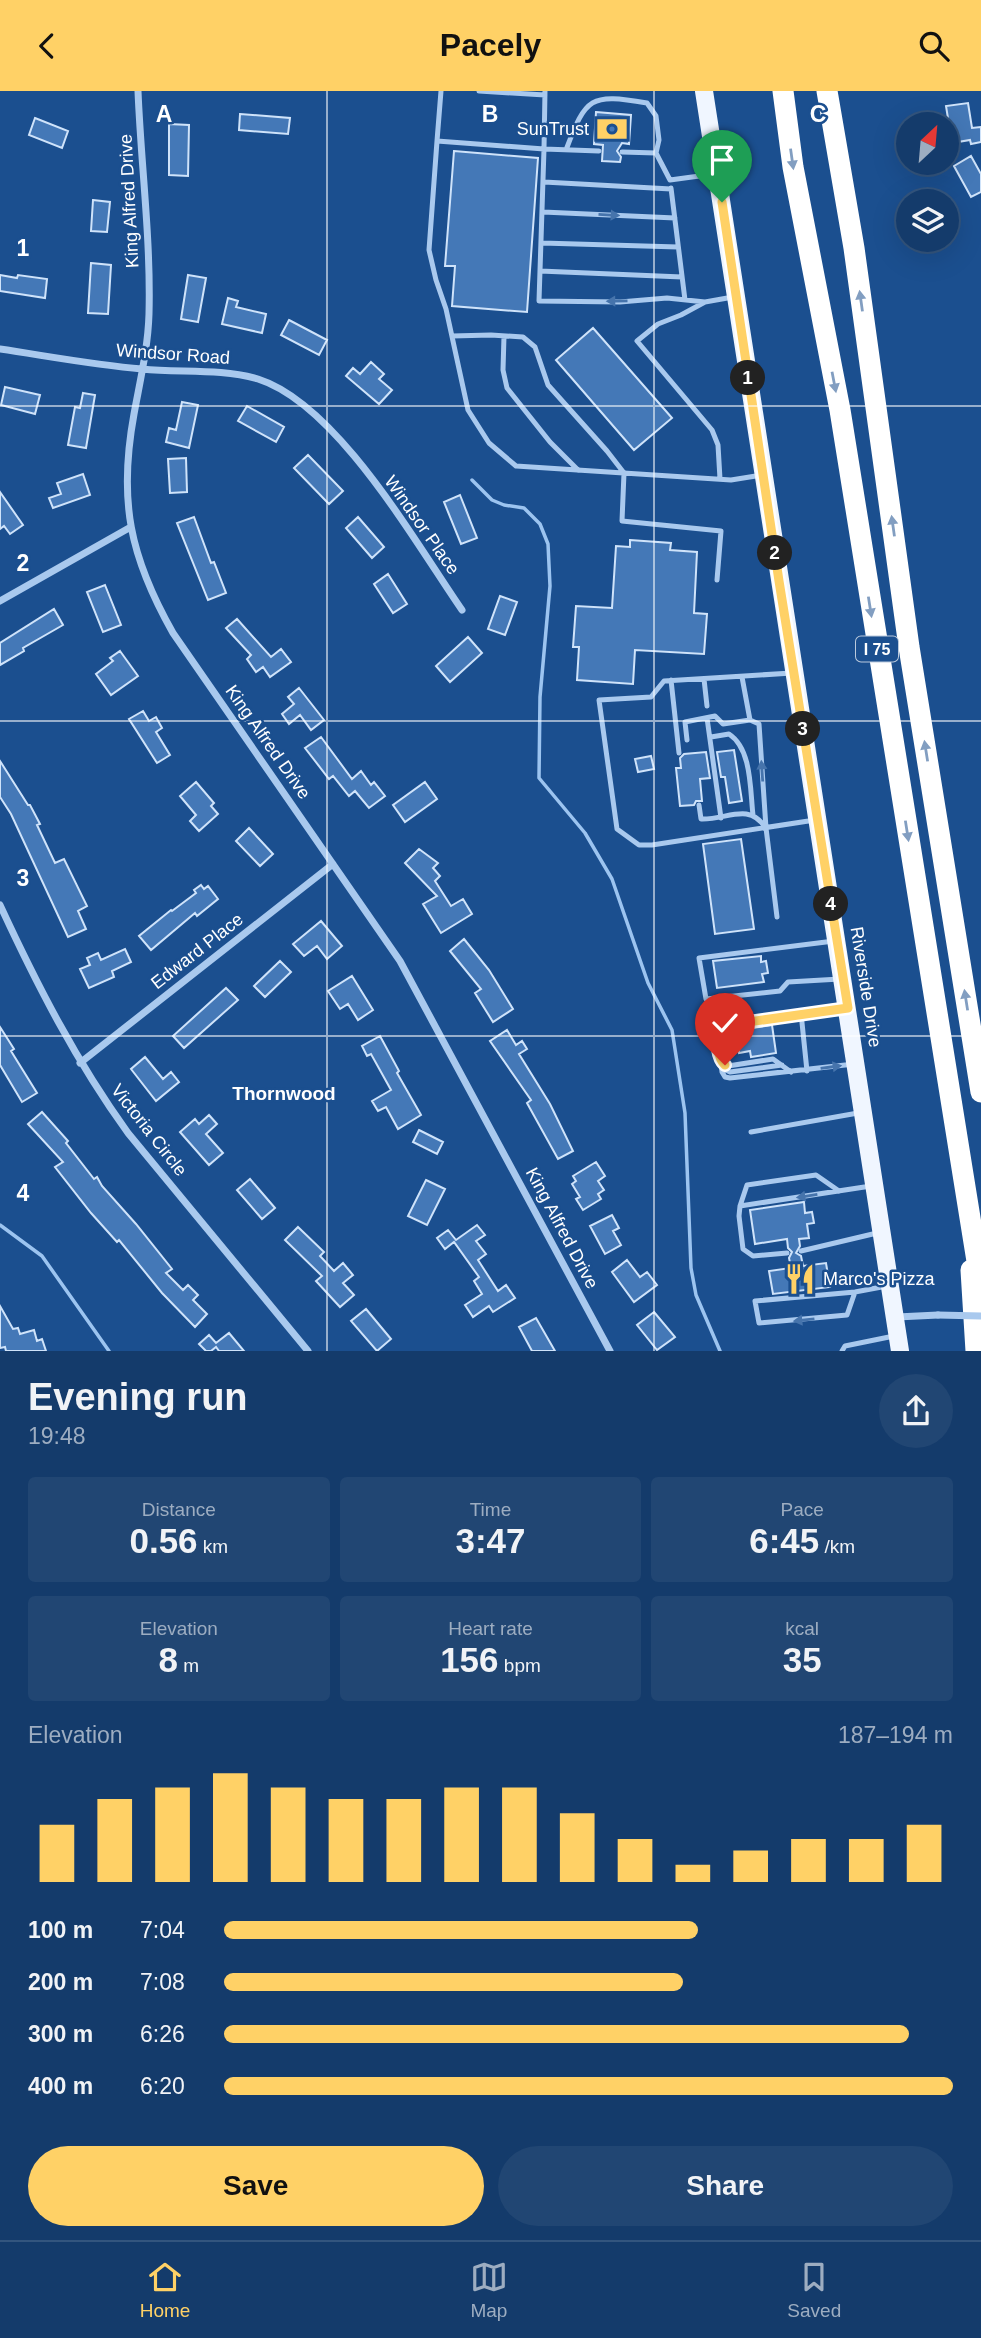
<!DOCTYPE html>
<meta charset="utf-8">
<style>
:root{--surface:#143b6b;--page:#214673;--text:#f1f3f6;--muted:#9dadc1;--line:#33557e;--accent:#ffd166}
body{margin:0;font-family:Helvetica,sans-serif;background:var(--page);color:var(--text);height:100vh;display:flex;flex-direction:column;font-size:26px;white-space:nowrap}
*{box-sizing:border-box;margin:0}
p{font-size:23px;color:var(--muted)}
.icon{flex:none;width:38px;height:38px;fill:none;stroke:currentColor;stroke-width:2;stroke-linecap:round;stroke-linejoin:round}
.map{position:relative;height:1260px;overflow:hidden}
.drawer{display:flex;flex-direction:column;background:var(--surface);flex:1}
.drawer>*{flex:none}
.needle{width:46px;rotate:26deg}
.tools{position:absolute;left:896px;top:21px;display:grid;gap:14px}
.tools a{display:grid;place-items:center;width:63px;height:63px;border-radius:50%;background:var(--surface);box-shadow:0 7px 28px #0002,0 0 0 2px var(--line);font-size:35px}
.pin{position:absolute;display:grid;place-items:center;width:60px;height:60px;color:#fff;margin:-72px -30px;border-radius:50% 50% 50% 0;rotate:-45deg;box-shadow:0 0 7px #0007}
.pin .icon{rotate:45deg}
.km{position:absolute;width:35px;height:35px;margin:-18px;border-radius:50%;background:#222;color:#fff;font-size:19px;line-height:35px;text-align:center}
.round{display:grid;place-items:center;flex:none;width:74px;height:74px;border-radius:37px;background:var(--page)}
.overview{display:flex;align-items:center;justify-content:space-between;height:119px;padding:0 28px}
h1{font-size:38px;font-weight:700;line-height:52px}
.stats{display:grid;grid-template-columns:repeat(3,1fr);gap:10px;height:119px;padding:7px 28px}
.stats div{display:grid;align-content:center;border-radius:7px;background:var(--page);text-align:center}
.stats b{font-size:35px;font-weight:700}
.stats small{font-size:19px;font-weight:400}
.stats p{font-size:19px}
.chart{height:196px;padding:14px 28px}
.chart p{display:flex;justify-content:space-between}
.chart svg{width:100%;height:126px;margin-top:7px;stroke:var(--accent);stroke-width:6}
.button{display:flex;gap:14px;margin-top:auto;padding:14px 28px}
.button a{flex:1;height:80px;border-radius:42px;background:var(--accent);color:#111;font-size:28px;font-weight:700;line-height:80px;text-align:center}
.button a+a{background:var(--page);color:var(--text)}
ul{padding:0 28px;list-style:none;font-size:23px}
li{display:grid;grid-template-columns:112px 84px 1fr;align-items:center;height:52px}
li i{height:18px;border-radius:9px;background:var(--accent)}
header{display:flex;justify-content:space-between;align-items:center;height:91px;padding:0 28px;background:var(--accent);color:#111;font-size:32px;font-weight:700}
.menu{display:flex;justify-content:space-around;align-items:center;height:98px;border-top:2px solid var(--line);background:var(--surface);font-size:19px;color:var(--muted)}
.menu a{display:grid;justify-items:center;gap:4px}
.menu .on{color:var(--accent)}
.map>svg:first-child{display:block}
</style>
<header><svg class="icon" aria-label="back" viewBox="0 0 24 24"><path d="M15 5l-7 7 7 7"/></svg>Pacely<svg class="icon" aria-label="search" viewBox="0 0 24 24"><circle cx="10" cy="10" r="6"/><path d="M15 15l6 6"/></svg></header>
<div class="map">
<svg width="981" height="1260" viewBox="0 0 981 1260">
<rect width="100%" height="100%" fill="#1b4f8f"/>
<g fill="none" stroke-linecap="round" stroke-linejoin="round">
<!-- stream -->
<path stroke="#9cc4f0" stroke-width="3.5" d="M 472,389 L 492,409 L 504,414 L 524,417 L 540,433 L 548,453 L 550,495 L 540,606 L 539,687 L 585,742 L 612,788 L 648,892 L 672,939 L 685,1022 L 691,1177 L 696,1204 L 720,1260
M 0,1134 L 42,1165 L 109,1260"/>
</g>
<!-- building -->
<path fill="#4478b7" stroke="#cfe3fa" stroke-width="2" d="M 968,12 L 972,37 L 981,36 L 981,51 L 971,53 L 970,49 L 952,52 L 946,15 Z
M 596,21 L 631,24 L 629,53 L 622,52 L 617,60 L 621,66 L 620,71 L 602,70 L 603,54 L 594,53 Z
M 240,23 L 290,27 L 288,43 L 239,39 Z
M 35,27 L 68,40 L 62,57 L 29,44 Z
M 169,33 L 189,34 L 188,85 L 169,84 Z
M 454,60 L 538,67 L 527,221 L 452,215 L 455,175 L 445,175 Z
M 971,65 L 981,83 L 981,101 L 971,106 L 954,75 Z
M 93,109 L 110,111 L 107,141 L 91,140 Z
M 91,172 L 111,174 L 108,223 L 88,222 Z
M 0,184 L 17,187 L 18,184 L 47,188 L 45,207 L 0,200 Z
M 188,184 L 206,187 L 198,231 L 181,228 Z
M 228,207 L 238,210 L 236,216 L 266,223 L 262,242 L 222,233 Z
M 289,229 L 327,249 L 319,264 L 281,244 Z
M 593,237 L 672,327 L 634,359 L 556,269 Z
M 371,271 L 384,283 L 379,288 L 392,299 L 379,313 L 346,285 L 353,277 L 360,283 Z
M 5,296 L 40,304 L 35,323 L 1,314 Z
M 83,302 L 95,304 L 86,357 L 68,354 L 75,316 L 80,317 Z
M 182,311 L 198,314 L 189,357 L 166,351 L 169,337 L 176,339 Z
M 247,315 L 284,336 L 276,351 L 238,330 Z
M 308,364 L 343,400 L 329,413 L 294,377 Z
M 186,367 L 187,401 L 170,402 L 168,368 Z
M 83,383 L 90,404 L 53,417 L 49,407 L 61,403 L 57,392 Z
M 0,401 L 23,434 L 10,443 L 4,435 L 0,438 Z
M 460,404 L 477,447 L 461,453 L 444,411 Z
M 194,426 L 211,472 L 214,471 L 226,502 L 208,509 L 177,432 Z
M 358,426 L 384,456 L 372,467 L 346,437 Z
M 630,449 L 671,452 L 670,459 L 697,461 L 694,522 L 707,523 L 704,563 L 635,559 L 633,593 L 577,589 L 579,556 L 573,556 L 576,515 L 612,517 L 616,455 L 630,456 Z
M 388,483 L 407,513 L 393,522 L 374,493 Z
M 105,494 L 121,534 L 103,541 L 87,501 Z
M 500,505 L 517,511 L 505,544 L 488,538 Z
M 54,518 L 63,534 L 23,557 L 24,560 L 0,574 L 0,552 Z
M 237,528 L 271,566 L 281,558 L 291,571 L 270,586 L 263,576 L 256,581 L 247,568 L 251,564 L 226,537 Z
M 468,546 L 482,562 L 450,591 L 436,575 Z
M 120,560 L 138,585 L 111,604 L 96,583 L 113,570 L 110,567 Z
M 299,597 L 324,629 L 311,639 L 300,624 L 289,633 L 282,623 L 294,613 L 288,606 Z
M 143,620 L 149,630 L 156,626 L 162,637 L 156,641 L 170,664 L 157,672 L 129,628 Z
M 321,646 L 352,688 L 361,680 L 371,694 L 374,691 L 385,705 L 369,717 L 355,700 L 349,705 L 333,685 L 329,688 L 305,657 Z
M 734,659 L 742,710 L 729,712 L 725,686 L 721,686 L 717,661 Z
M 706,661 L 710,687 L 700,688 L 702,710 L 696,710 L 694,714 L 680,715 L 676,677 L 681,677 L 680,667 L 684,663 Z
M 651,665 L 654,678 L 638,681 L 635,668 Z
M 0,670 L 28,714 L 30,714 L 40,733 L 37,734 L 55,772 L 64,768 L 87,815 L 78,820 L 86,838 L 68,846 L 11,723 L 0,706 Z
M 196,691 L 214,712 L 211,715 L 218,723 L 199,740 L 190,730 L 196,724 L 180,705 Z
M 425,691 L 437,708 L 405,731 L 393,714 Z
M 249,737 L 273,763 L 260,775 L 236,750 Z
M 741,748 L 754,838 L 715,843 L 703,753 Z
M 419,758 L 438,772 L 433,777 L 440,785 L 435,790 L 451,815 L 463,808 L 472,823 L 441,842 L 423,813 L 437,805 L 405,772 Z
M 201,794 L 204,798 L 208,795 L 218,808 L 197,825 L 195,822 L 151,859 L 139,845 L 171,819 L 172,820 L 196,802 L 194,799 Z
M 321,830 L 342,855 L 327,868 L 317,855 L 304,865 L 293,853 Z
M 464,848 L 489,879 L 513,918 L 493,931 L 475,902 L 481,898 L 450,860 Z
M 125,858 L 131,871 L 112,880 L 114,886 L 89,897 L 80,878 L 90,874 L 87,867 L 98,862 L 101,869 Z
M 761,865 L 761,871 L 766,870 L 768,882 L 762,883 L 764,891 L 717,897 L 713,870 Z
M 280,870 L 291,881 L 265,906 L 254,895 Z
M 352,885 L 373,919 L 358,929 L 348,913 L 340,918 L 328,900 Z
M 226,897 L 238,909 L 184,957 L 173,945 Z
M 772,934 L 776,962 L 751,966 L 750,960 L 739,962 L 736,945 L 747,943 L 746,938 Z
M 0,936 L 14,958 L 11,960 L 37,1002 L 22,1011 L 0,974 Z
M 507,939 L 516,954 L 522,950 L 527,958 L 519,963 L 550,1013 L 573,1060 L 558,1068 L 527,1012 L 531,1009 L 490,950 Z
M 380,945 L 399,980 L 397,982 L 421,1024 L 398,1038 L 386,1016 L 378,1020 L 372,1010 L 391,999 L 371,963 L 367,965 L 362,955 Z
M 145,966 L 163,988 L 171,981 L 179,991 L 156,1010 L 131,978 Z
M 42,1021 L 68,1050 L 66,1052 L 94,1088 L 97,1086 L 102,1095 L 136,1133 L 172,1178 L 166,1182 L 183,1199 L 188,1194 L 198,1204 L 193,1209 L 207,1223 L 195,1236 L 162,1202 L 119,1149 L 117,1151 L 91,1122 L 55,1076 L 63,1071 L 28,1033 Z
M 209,1024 L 217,1033 L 206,1043 L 223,1062 L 209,1074 L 180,1041 L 195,1028 L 199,1033 Z
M 419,1039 L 443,1051 L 437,1063 L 413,1051 Z
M 596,1071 L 605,1085 L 598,1090 L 604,1099 L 598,1103 L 601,1108 L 583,1119 L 576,1108 L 580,1106 L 572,1093 L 576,1090 L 573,1085 Z
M 250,1088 L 275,1117 L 262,1128 L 237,1099 Z
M 426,1089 L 445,1098 L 427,1134 L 408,1125 Z
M 804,1111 L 805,1122 L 812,1121 L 814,1132 L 807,1133 L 809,1147 L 799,1148 L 800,1155 L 796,1162 L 801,1165 L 803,1175 L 826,1172 L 830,1196 L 773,1203 L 769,1180 L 791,1177 L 789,1167 L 792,1161 L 788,1157 L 787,1148 L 755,1153 L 750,1119 Z
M 612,1124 L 619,1137 L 613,1140 L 621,1154 L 605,1163 L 590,1135 Z
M 477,1134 L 485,1144 L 476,1150 L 486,1163 L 478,1169 L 498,1200 L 506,1194 L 515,1207 L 493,1221 L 489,1215 L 473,1226 L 465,1214 L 482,1203 L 474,1190 L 479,1186 L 454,1151 L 445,1158 L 437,1147 L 448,1139 L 456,1149 Z
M 298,1136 L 324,1161 L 320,1165 L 334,1180 L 343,1172 L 353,1184 L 343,1192 L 354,1204 L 340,1216 L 316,1190 L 322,1185 L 285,1149 Z
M 627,1169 L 640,1186 L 647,1181 L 657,1194 L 634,1211 L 612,1181 Z
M 0,1215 L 13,1238 L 18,1237 L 20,1243 L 34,1239 L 37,1250 L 42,1248 L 46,1260 L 6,1260 L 5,1256 L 0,1257 Z
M 366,1218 L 391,1248 L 377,1260 L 351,1230 Z
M 654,1221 L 675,1246 L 657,1259 L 637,1234 Z
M 536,1227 L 555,1260 L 532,1260 L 519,1236 Z
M 229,1242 L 244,1260 L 219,1260 L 216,1256 L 211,1260 L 206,1260 L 199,1253 L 209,1244 L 216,1252 Z"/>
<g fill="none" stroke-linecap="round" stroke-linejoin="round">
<!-- service -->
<path stroke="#a9c9ee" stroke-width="5" d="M 441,0 L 437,50 L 544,58 L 539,210 L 620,211 L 667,207 L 705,211 L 733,206
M 479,0 L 545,4
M 545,0 L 544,58 L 599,60
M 437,50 L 429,159 L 436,189 L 446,218 L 468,319 L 489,352 L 516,375 L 731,389 L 762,384
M 566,59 C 586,6 590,2 647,12 L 656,25 L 659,49 L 656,62 L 670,89 L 714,83
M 622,61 L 656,62
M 544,91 L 671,98
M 671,97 L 685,209
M 543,121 L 675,127
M 542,152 L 678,156
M 540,180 L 682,186
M 705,211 L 681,224 L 658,233 L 637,250 L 712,339 L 718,354 L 720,388
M 452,245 L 491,244 L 523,246 L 535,256 L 548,294 L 607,360 L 624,382 L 622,430 L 721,440 L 717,489
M 504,245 L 503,279 L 507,297 L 550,351 L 578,379
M 792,582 L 664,590 L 651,606 L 599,609 L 617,738 L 639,754 L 652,754 L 815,729
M 742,586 L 750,629
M 704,588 L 707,615
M 671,589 L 679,662
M 707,627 L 721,727
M 711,646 L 729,643 C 752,658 750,699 753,724
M 687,649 L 685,631 L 715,625 L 723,633 L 750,629 L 759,633 L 766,737 L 777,826
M 699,714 L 701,728 C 727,729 748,711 765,736
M 834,850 L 699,867 L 706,908 L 780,900 L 788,891 L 840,888
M 844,917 L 721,935 L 717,941 L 722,981 L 725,986 L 730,987 L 854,973
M 801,922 L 807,980
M 721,970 L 728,975 L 773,968 L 791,981
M 722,977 L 730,981 L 782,974
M 751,1041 L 858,1022
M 740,1115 L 747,1094 L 816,1084 L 839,1100
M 801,1160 L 877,1142
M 787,1162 L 753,1165 L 743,1158 L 739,1125 L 740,1115 L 871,1095
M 855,1201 L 847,1224 L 759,1232 L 755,1210 L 855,1201 L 887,1195
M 842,1260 L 845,1255 L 894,1245"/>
<!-- minor -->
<path stroke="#a9c9ee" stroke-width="7" d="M 138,0 C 141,74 151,149 149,223 C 148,257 140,290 134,323 C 118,410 130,466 173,542 L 400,870 L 610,1260
M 0,258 C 47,265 95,274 142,278 C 181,282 219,277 258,288 C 337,313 415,451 462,519
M 0,510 L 129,437
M 0,814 C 37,894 76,970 128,1042 L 308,1260
M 80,972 L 333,773
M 897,1226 L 938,1224"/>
<!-- primary -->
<path stroke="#f0f6ff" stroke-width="18" d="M 704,0 L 900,1260"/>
<!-- motorway -->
<path stroke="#fff" stroke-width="21" d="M 783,0 L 793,76 L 840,319 L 981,1195
M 827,0 L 854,157 L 909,556 L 981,1001
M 971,1179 L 976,1260"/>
<!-- minor-bridge -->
<path stroke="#a9c9ee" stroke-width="7" d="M 938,1224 L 981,1225"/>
</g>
<!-- one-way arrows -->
<defs><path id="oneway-solid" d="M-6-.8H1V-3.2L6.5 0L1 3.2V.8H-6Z" transform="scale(1.75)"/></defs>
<g fill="#829ec1">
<use href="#oneway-solid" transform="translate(792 68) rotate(82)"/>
<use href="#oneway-solid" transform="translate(861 210) rotate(-98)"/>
<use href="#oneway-solid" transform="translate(834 291) rotate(79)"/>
<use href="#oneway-solid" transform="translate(893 435) rotate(-98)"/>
<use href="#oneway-solid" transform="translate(870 516) rotate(81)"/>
<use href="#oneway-solid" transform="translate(926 660) rotate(-99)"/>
<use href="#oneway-solid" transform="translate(907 740) rotate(81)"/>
<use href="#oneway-solid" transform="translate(966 909) rotate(-99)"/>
</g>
<g fill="#4674ac">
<use href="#oneway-solid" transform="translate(609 124) rotate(3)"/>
<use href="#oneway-solid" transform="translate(617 210) rotate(179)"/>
<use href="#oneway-solid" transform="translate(762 680) rotate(-94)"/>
<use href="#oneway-solid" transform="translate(831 976) rotate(-8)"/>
<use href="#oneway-solid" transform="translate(807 1105) rotate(171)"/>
<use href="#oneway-solid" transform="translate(804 1229) rotate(174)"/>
</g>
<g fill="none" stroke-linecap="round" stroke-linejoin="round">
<defs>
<path id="route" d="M 722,111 L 779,490 L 848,917 L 720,935 L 718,937 C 716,948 717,967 725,974"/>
</defs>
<!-- route casing -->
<use href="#route" stroke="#fff" stroke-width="14"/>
<!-- route -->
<use href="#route" stroke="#ffd166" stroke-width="9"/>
</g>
<!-- grid -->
<path fill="none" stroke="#fff" stroke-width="2" stroke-opacity="0.55" d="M 327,0 L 327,1260M 654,0 L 654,1260M 0,315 L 981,315M 0,630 L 981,630M 0,945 L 981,945"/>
<!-- icons -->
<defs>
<symbol id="bank-bare" viewBox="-9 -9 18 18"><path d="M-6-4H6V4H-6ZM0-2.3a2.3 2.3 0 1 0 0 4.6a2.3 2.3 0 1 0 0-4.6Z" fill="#ffd166" stroke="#1b4f8f" stroke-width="2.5" paint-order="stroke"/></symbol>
<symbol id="restaurant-bare" viewBox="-9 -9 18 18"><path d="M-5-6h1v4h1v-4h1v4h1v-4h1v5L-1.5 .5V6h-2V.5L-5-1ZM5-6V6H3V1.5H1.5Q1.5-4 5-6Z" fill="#ffd166" stroke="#1b4f8f" stroke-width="2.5" paint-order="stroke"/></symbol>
</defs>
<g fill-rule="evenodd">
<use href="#bank-bare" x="590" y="16" width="44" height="44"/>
<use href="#restaurant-bare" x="778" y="1166" width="44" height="44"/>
</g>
<g text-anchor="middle" stroke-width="5" stroke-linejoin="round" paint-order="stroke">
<!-- shield labels -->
<rect fill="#1b4f8f" stroke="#bbcadd" stroke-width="2" x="856" y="545.5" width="42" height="25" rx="5"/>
<g font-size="16" font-weight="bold" fill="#fff">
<text x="877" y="564">I 75</text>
</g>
<!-- poi labels -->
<g font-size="18" fill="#fff" stroke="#1b4f8f" text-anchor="end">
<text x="589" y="44">SunTrust</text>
<text x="823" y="1194" text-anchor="start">Marco's Pizza</text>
</g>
<!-- street labels -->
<g font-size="18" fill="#fff" stroke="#1b4f8f">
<text transform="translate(129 110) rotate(-93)" y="6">King Alfred Drive</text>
<text transform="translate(173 263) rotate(4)" y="6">Windsor Road</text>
<text transform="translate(422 434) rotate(55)" y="6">Windsor Place</text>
<text transform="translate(268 651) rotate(55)" y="6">King Alfred Drive</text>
<text transform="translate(197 860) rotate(-38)" y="6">Edward Place</text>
<text transform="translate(866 896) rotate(81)" y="6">Riverside Drive</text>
<text transform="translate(149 1039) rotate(52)" y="6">Victoria Circle</text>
<text transform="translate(562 1137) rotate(62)" y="6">King Alfred Drive</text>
</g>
<!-- neighbourhood labels -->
<g font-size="19" font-weight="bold" fill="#fff" stroke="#1b4f8f">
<text x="284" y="1009">Thornwood</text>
</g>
</g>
<g font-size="23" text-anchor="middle" font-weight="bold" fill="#fff" stroke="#1b4f8f" stroke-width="5" stroke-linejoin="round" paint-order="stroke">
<text x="164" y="31">A</text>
<text x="490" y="31">B</text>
<text x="818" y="31">C</text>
<text x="23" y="165">1</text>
<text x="23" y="480">2</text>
<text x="23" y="795">3</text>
<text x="23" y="1110">4</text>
</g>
</svg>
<div class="tools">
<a><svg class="needle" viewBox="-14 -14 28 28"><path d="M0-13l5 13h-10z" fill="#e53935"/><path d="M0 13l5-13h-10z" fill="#9dadc1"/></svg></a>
<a><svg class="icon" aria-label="layers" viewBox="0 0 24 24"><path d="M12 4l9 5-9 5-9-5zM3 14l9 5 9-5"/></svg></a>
</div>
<div class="pin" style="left:722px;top:111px;background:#1e9e55"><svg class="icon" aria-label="arrive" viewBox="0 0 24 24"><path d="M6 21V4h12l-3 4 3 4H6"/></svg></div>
<div class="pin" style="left:725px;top:974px;background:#d93025"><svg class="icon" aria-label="check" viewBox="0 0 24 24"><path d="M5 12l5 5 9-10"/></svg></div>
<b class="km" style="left:748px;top:287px">1</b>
<b class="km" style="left:775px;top:462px">2</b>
<b class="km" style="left:803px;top:638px">3</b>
<b class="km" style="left:831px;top:813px">4</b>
</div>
<section class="drawer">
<div class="overview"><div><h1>Evening run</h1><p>19:48</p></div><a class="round"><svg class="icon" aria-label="share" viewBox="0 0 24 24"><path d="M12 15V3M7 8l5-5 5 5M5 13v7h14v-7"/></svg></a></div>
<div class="stats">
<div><p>Distance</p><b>0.56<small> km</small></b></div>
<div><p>Time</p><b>3:47</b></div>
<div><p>Pace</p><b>6:45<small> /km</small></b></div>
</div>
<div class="stats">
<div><p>Elevation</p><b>8<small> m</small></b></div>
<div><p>Heart rate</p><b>156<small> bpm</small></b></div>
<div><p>kcal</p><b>35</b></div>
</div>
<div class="chart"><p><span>Elevation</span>187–194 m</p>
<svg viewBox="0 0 160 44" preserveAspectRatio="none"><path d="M5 44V24M15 44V15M25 44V11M35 44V6M45 44V11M55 44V15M65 44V15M75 44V11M85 44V11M95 44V20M105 44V29M115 44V38M125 44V33M135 44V29M145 44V29M155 44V24"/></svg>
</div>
<ul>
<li><b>100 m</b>7:04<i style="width:65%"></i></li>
<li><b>200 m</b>7:08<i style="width:63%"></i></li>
<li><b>300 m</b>6:26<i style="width:94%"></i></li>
<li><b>400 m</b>6:20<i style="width:100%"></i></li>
</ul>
<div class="button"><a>Save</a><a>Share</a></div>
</section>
<nav class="menu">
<a class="on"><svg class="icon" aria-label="home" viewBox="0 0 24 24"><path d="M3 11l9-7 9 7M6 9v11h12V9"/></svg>Home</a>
<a><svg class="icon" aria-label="map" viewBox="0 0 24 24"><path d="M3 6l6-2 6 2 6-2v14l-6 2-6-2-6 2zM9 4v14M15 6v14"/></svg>Map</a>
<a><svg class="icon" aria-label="saved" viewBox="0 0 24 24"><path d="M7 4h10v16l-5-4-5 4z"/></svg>Saved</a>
</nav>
